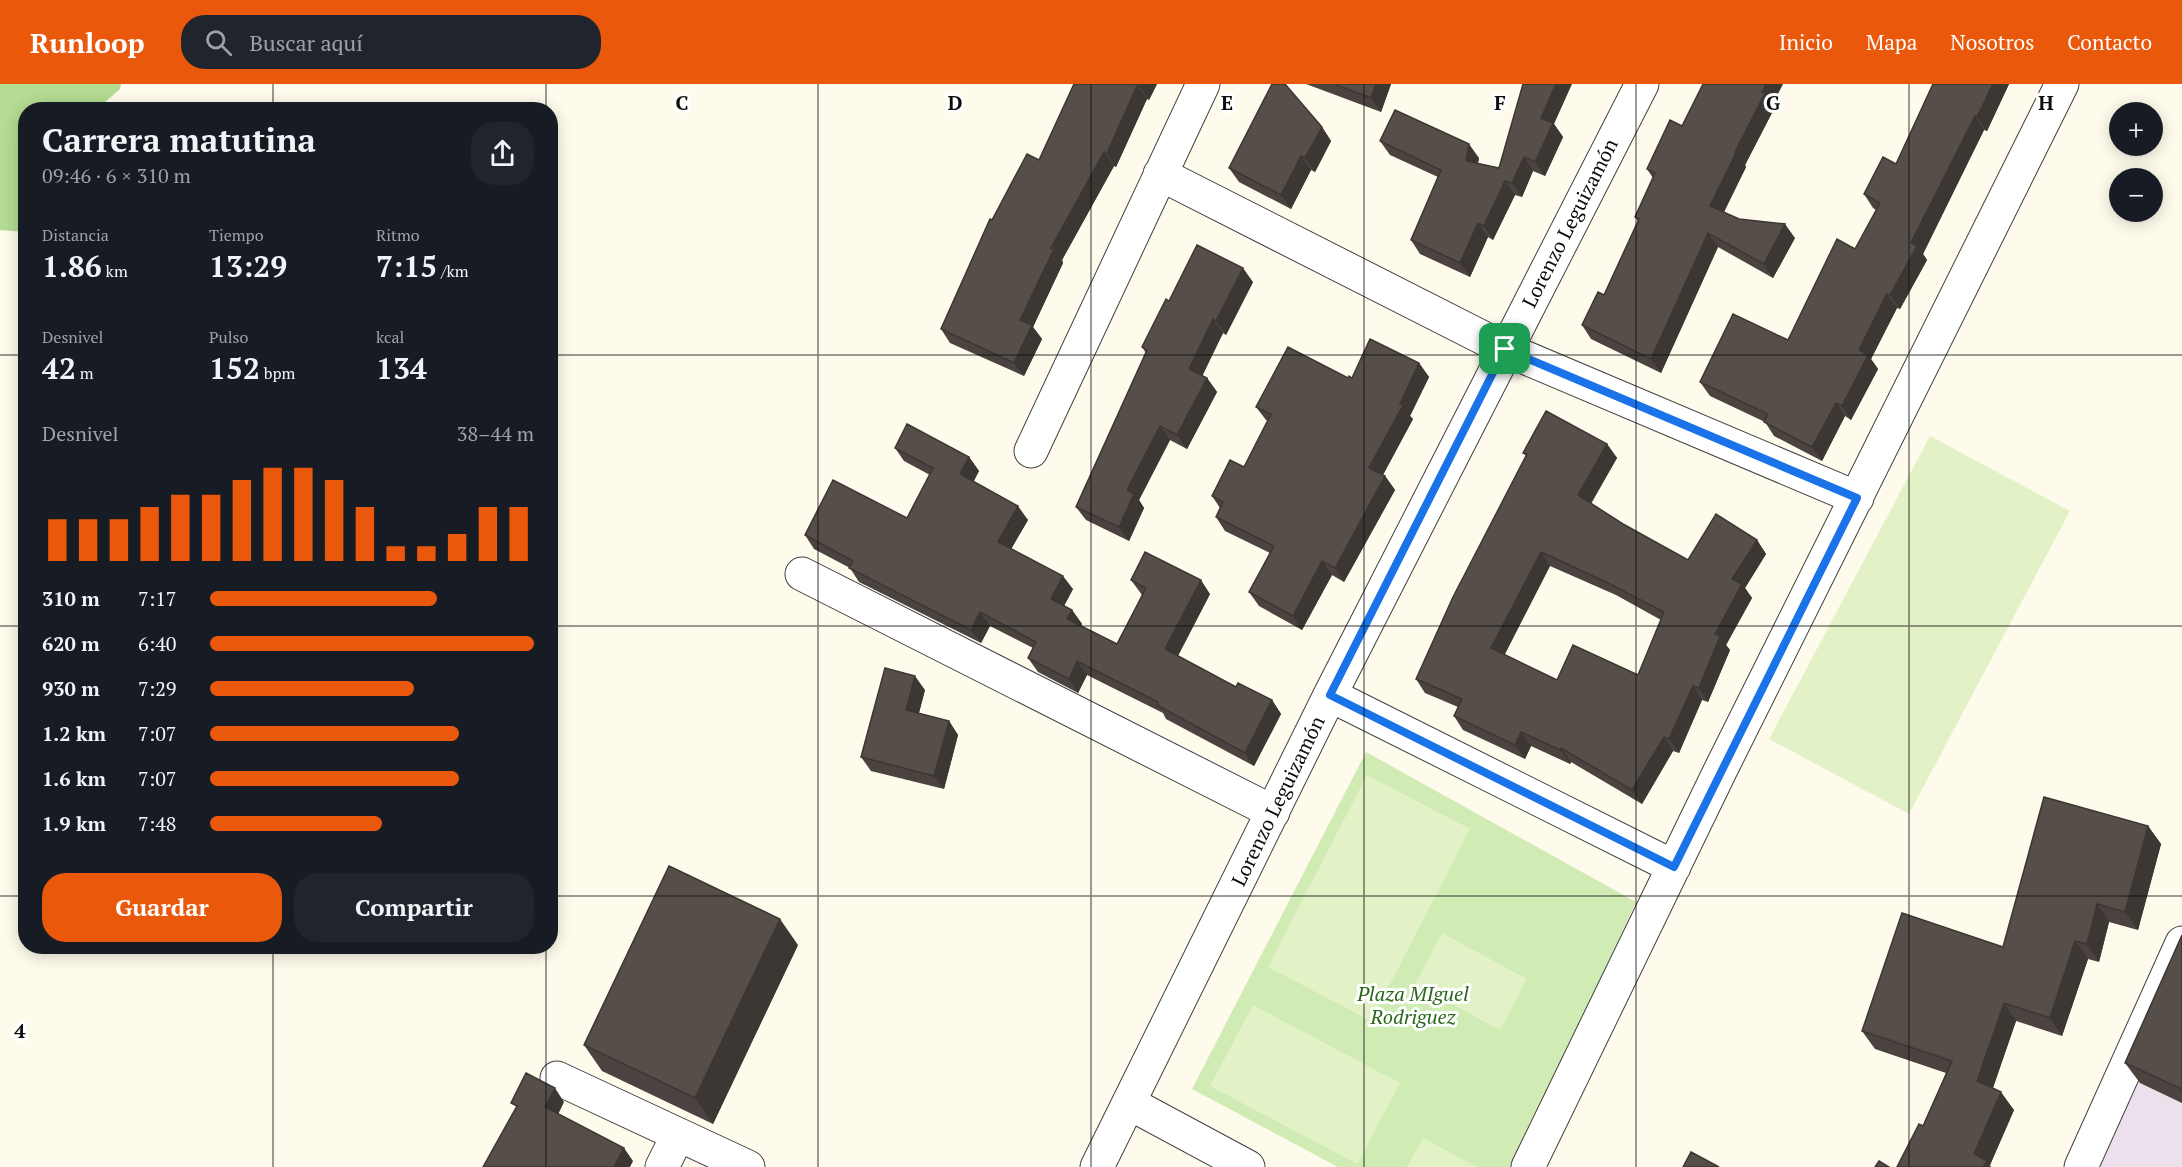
<!DOCTYPE html>
<html lang="es">
<meta charset="utf-8">
<style>
:root{--surface:#171b24;--page:#20242c;--text:#f1f3f6;--muted:#9ea1a6;--accent:#ea580c}
body{margin:0;font-family:"PT Serif",serif;background:var(--page);color:var(--text);height:100vh;display:flex;flex-direction:column;font-size:22px;white-space:nowrap}
*{box-sizing:border-box;margin:0}
p{font-size:20px;color:var(--muted)}
.icon{flex:none;width:33px;height:33px;fill:none;stroke:currentColor;stroke-width:2;stroke-linecap:round;stroke-linejoin:round}
.map{position:relative;flex:1;overflow:hidden}
.side{position:absolute;left:18px;top:18px;width:540px;height:852px;display:flex;flex-direction:column;background:var(--surface);border-radius:24px;box-shadow:0 3px 15px #0003}
.side>*{flex:none}
.buttons{position:absolute;left:2109px;top:18px;display:grid;gap:12px}
.buttons a{display:grid;place-items:center;width:54px;height:54px;border-radius:50%;background:var(--surface);box-shadow:0 3px 15px #0003;font-size:30px}
.pin{position:absolute;display:grid;place-items:center;width:51px;height:51px;color:#fff;margin:-26px;border-radius:12px;box-shadow:0 3px 9px #0006}
.round{display:grid;place-items:center;flex:none;width:63px;height:63px;border-radius:24px;background:var(--page)}
.overview{display:flex;align-items:center;justify-content:space-between;height:102px;padding:0 24px}
h1{font-size:33px;font-weight:600;line-height:45px}
.metrics{display:grid;grid-template-columns:repeat(3,1fr);gap:9px;height:102px;padding:6px 24px}
.metrics div{display:grid;align-content:center}
.metrics b{font-size:30px;font-weight:600}
.metrics small{font-size:16px;font-weight:400}
.metrics p{font-size:16px}
.chart{height:168px;padding:12px 24px}
.chart p{display:flex;justify-content:space-between}
.chart svg{width:100%;height:108px;margin-top:6px;stroke:var(--accent);stroke-width:6}
.cta{display:flex;gap:12px;margin-top:auto;padding:12px 24px}
.cta a{flex:1;height:69px;border-radius:24px;background:var(--accent);color:#fff;font-size:24px;font-weight:600;line-height:69px;text-align:center}
.cta a+a{background:var(--page);color:var(--text)}
ul{padding:0 24px;list-style:none;font-size:20px}
li{display:grid;grid-template-columns:96px 72px 1fr;align-items:center;height:45px}
li i{height:15px;border-radius:8px;background:var(--accent)}
header{display:flex;align-items:center;gap:36px;box-sizing:border-box;height:84px;padding:0 30px;background:var(--accent);color:#fff}
header strong{font-size:28px}
nav{display:flex;gap:33px;margin-inline-start:auto;font-size:21px}
.search{width:420px;height:54px;background:var(--page);display:flex;align-items:center;gap:15px;box-sizing:border-box;padding:0 21px;border-radius:24px;color:var(--muted);font-size:22px}
.map>svg:first-child{display:block}
</style>
<header>
<strong>Runloop</strong>
<div class="search"><svg class="icon" aria-label="search" viewBox="0 0 24 24"><circle cx="10" cy="10" r="6"/><path d="M15 15l6 6"/></svg>Buscar aquí</div>
<nav><a>Inicio</a><a>Mapa</a><a>Nosotros</a><a>Contacto</a></nav>
</header>
<div class="map">
<svg width="2182" height="1083" viewBox="0 0 2182 1083">
<rect width="100%" height="100%" fill="#fffbec"/>
<!-- industrial -->
<path fill="#ebe0ec" d="M 2182,883 L 2182,1083 L 2100,1083 L 2098,1080 Z"/>
<!-- green -->
<path fill="#d1ebb5" d="M 1366,668 L 1636,818 L 1513,1083 L 1338,1083 L 1192,1005 Z"/>
<!-- forest -->
<path fill="#b4dc93" d="M 0,0 L 121,0 L 120,5 L 97,25 L 26,26 L 25,148 L 0,146 Z"/>
<!-- pitch -->
<path fill="#e3f1c7" d="M 1930,352 L 2070,427 L 1909,730 L 1769,655 Z
M 1367,691 L 1470,745 L 1371,937 L 1268,883 Z
M 1442,849 L 1527,895 L 1500,946 L 1415,900 Z
M 1253,921 L 1400,999 L 1357,1080 L 1210,1002 Z
M 1423,1054 L 1477,1083 L 1407,1083 Z"/>
<g fill="none" stroke-linecap="round" stroke-linejoin="round">
<defs>
<path id="minor" d="M 1160,90 L 1505,265 L 1857,414
M 1031,367 L 1203,0
M 802,490 L 1273,728
M 1330,611 L 1674,783
M 557,994 L 748,1083
M 1129,1019 L 1248,1083
M 662,1083 L 678,1051
M 1097,1083 L 1330,611 L 1642,0
M 1528,1083 L 1720,687 L 2062,0
M 2081,1083 L 2182,859"/>
</defs>
<!-- minor casing -->
<use href="#minor" stroke="#404040" stroke-width="35"/>
<!-- minor -->
<use href="#minor" stroke="#fff" stroke-width="33"/>
</g>
<!-- wall -->
<path fill="#4a433f" fill-rule="evenodd" d="M 1074,0 L 1157,0 L 1149,16 L 1147,15 L 1116,83 L 1114,82 L 1062,176 L 1063,179 L 1033,243 L 1042,255 L 1024,292 L 950,259 L 941,245 L 992,136 L 1039,76 Z
M 1306,0 L 1391,0 L 1381,28 Z
M 1933,0 L 2009,0 L 1987,47 L 1984,46 L 1923,170 L 1927,176 L 1900,225 L 1897,224 L 1871,275 L 1878,285 L 1851,336 L 1845,332 L 1822,377 L 1774,352 L 1765,338 L 1710,312 L 1700,298 L 1788,256 L 1855,165 L 1876,126 L 1873,124 L 1864,110 L 1896,80 Z
M 1773,20 L 1775,23 L 1745,81 L 1746,83 L 1724,128 L 1739,135 L 1795,154 L 1773,194 L 1718,163 L 1661,289 L 1591,255 L 1582,241 L 1604,211 L 1638,137 L 1635,133 L 1653,94 L 1647,85 L 1682,42 Z
M 1554,40 L 1563,53 L 1545,92 L 1533,87 L 1522,113 L 1515,111 L 1493,156 L 1488,153 L 1470,193 L 1420,170 L 1411,156 L 1438,93 L 1390,71 L 1380,57 L 1479,74 L 1478,79 L 1499,84 Z
M 1322,43 L 1331,57 L 1315,88 L 1311,86 L 1291,125 L 1239,98 L 1229,84 Z
M 1253,198 L 1226,251 L 1223,249 L 1202,291 L 1207,294 L 1217,308 L 1187,365 L 1170,356 L 1139,416 L 1144,424 L 1129,457 L 1086,436 L 1076,423 L 1146,269 L 1142,263 L 1169,217 Z
M 1419,279 L 1429,293 L 1410,332 L 1413,335 L 1383,391 L 1385,392 L 1395,406 L 1344,498 L 1332,491 L 1302,546 L 1259,522 L 1249,508 L 1270,469 L 1225,447 L 1216,433 L 1220,424 L 1212,412 L 1244,383 L 1268,337 L 1266,336 L 1256,323 L 1348,294 Z
M 1607,360 L 1617,374 L 1591,420 L 1623,440 L 1688,476 L 1757,456 L 1766,470 L 1745,504 L 1752,514 L 1726,561 L 1730,566 L 1708,618 L 1702,616 L 1679,669 L 1673,667 L 1642,720 L 1571,678 L 1570,680 L 1531,662 L 1525,675 L 1463,646 L 1454,632 L 1458,623 L 1425,609 L 1416,595 L 1526,372 L 1523,369 ZM 1550,482 L 1616,511 L 1661,536 L 1638,591 L 1557,596 L 1504,570 Z
M 895,364 L 969,373 L 979,387 L 974,397 L 1028,436 L 1011,465 L 1073,505 L 1064,522 L 1072,526 L 1082,540 L 1081,542 L 1117,560 L 1142,511 L 1131,496 L 1210,510 L 1178,572 L 1236,603 L 1272,616 L 1281,630 L 1254,682 L 1166,635 L 1163,629 L 1087,591 L 1078,609 L 1038,588 L 1028,574 L 1033,564 L 990,542 L 981,559 L 859,498 L 850,484 L 814,465 L 805,451 L 907,434 L 930,391 L 904,377 Z
M 925,606 L 919,629 L 949,637 L 958,651 L 944,705 L 871,687 L 861,673 Z
M 2148,742 L 2161,760 L 2138,846 L 2109,838 L 2099,878 L 2088,875 L 2062,952 L 2016,937 L 1993,1004 L 2014,1026 L 1990,1081 L 1923,1042 L 1946,989 L 1875,965 L 1862,947 L 2003,863 Z
M 2182,851 L 2182,1019 L 2140,999 L 2125,979 Z
M 798,861 L 713,1040 L 602,987 L 584,961 Z"/>
<!-- shaded-wall -->
<path fill="#3c3733" d="M 1141,0 L 1157,0 L 1149,16 L 1140,3 Z
M 1376,0 L 1391,0 L 1381,28 L 1371,14 Z
M 1556,0 L 1572,0 L 1554,40 L 1563,53 L 1545,92 L 1535,78 L 1541,34 Z
M 1766,0 L 1783,0 L 1773,20 L 1775,23 L 1745,81 L 1746,83 L 1720,136 L 1710,122 Z
M 1993,0 L 2009,0 L 1987,47 L 1977,33 Z
M 1137,2 L 1147,15 L 1116,83 L 1107,69 Z
M 1975,32 L 1984,46 L 1923,170 L 1927,176 L 1900,225 L 1890,211 L 1911,159 Z
M 1322,43 L 1331,57 L 1315,88 L 1305,74 Z
M 1469,60 L 1479,74 L 1476,90 L 1466,77 Z
M 1104,68 L 1114,82 L 1062,176 L 1063,179 L 1033,243 L 1042,255 L 1024,292 L 1014,279 L 1020,236 L 1051,164 Z
M 1301,72 L 1311,86 L 1291,125 L 1281,111 Z
M 1524,73 L 1533,87 L 1522,113 L 1512,99 Z
M 1505,97 L 1515,111 L 1493,156 L 1484,142 Z
M 1478,139 L 1488,153 L 1470,193 L 1460,179 Z
M 1785,140 L 1795,154 L 1773,194 L 1764,180 Z
M 1708,149 L 1718,163 L 1661,289 L 1651,275 Z
M 1243,184 L 1253,198 L 1226,251 L 1216,237 Z
M 1887,210 L 1897,224 L 1871,275 L 1878,285 L 1851,336 L 1842,322 L 1859,266 Z
M 1213,235 L 1223,249 L 1199,299 L 1189,285 Z
M 1419,279 L 1429,293 L 1410,332 L 1413,335 L 1379,398 L 1369,384 Z
M 1207,294 L 1217,308 L 1187,365 L 1177,351 Z
M 1836,319 L 1845,332 L 1822,377 L 1812,363 Z
M 1160,342 L 1170,356 L 1139,416 L 1144,424 L 1129,457 L 1119,443 L 1127,406 Z
M 1607,360 L 1617,374 L 1587,425 L 1578,411 Z
M 969,373 L 979,387 L 970,403 L 960,390 Z
M 1385,392 L 1395,406 L 1344,498 L 1335,484 Z
M 1018,422 L 1028,436 L 1007,472 L 998,458 Z
M 1757,456 L 1766,470 L 1745,504 L 1752,514 L 1726,561 L 1730,566 L 1708,618 L 1699,604 L 1732,495 Z
M 1541,468 L 1550,482 L 1501,578 L 1491,564 Z
M 1322,477 L 1332,491 L 1302,546 L 1293,532 Z
M 1063,492 L 1073,505 L 1060,529 L 1051,515 Z
M 1201,496 L 1210,510 L 1174,579 L 1165,565 Z
M 1072,526 L 1082,540 L 1077,549 L 1067,535 Z
M 980,528 L 990,542 L 981,559 L 971,546 Z
M 1077,577 L 1087,591 L 1078,609 L 1069,595 Z
M 915,592 L 925,606 L 916,640 L 906,626 Z
M 1693,602 L 1702,616 L 1679,669 L 1669,655 Z
M 1272,616 L 1281,630 L 1254,682 L 1245,669 Z
M 949,637 L 958,651 L 944,705 L 934,692 Z
M 1521,648 L 1531,662 L 1525,675 L 1515,661 Z
M 1664,653 L 1673,667 L 1642,720 L 1632,706 Z
M 1561,664 L 1571,678 L 1570,680 L 1560,666 Z
M 2148,742 L 2161,760 L 2138,846 L 2125,828 Z
M 2097,820 L 2109,838 L 2099,878 L 2087,860 Z
M 780,835 L 798,861 L 713,1040 L 695,1014 Z
M 2075,857 L 2088,875 L 2062,952 L 2050,934 Z
M 2004,919 L 2016,937 L 1989,1015 L 1977,997 Z
M 555,1004 L 564,1018 L 555,1037 L 545,1023 Z
M 2001,1008 L 2014,1026 L 1990,1081 L 1991,1083 L 1983,1083 L 1974,1070 Z
M 624,1064 L 633,1077 L 630,1083 L 614,1083 Z"/>
<!-- building -->
<path fill="#564e49" stroke="#3c3733" stroke-width="1.5" fill-rule="evenodd" d="M 1074,0 L 1141,0 L 1140,3 L 1137,2 L 1107,69 L 1104,68 L 1051,164 L 1054,165 L 1020,236 L 1032,241 L 1014,279 L 941,245 L 990,135 L 992,136 L 1027,70 L 1039,76 Z
M 1272,0 L 1285,0 L 1322,43 L 1305,74 L 1301,72 L 1281,111 L 1229,84 Z
M 1334,0 L 1376,0 L 1371,14 Z
M 1523,0 L 1556,0 L 1541,34 L 1553,39 L 1535,78 L 1524,73 L 1512,99 L 1505,97 L 1484,142 L 1478,139 L 1460,179 L 1411,156 L 1441,86 L 1380,57 L 1395,26 L 1469,60 L 1466,77 L 1499,84 Z
M 1703,0 L 1766,0 L 1762,8 L 1765,9 L 1735,68 L 1736,69 L 1710,122 L 1739,135 L 1785,140 L 1764,180 L 1708,149 L 1651,275 L 1582,241 L 1598,208 L 1604,211 L 1639,135 L 1635,133 L 1655,89 L 1647,85 L 1670,36 L 1682,42 Z
M 1933,0 L 1993,0 L 1977,33 L 1975,32 L 1911,159 L 1917,162 L 1890,211 L 1887,210 L 1859,266 L 1868,271 L 1842,322 L 1836,319 L 1812,363 L 1764,338 L 1768,330 L 1700,298 L 1733,230 L 1788,256 L 1837,155 L 1855,165 L 1880,119 L 1864,110 L 1883,73 L 1896,80 Z
M 1197,161 L 1243,184 L 1216,237 L 1213,235 L 1189,285 L 1207,294 L 1177,351 L 1160,342 L 1127,406 L 1134,410 L 1119,443 L 1076,423 L 1147,266 L 1142,263 L 1166,215 L 1169,217 Z
M 1370,255 L 1419,279 L 1400,320 L 1403,321 L 1369,384 L 1385,392 L 1335,484 L 1322,477 L 1293,532 L 1249,508 L 1274,462 L 1216,433 L 1223,418 L 1212,412 L 1230,376 L 1244,383 L 1271,330 L 1256,323 L 1288,263 L 1348,294 L 1349,292 L 1352,294 Z
M 1546,327 L 1607,360 L 1578,411 L 1623,440 L 1688,476 L 1716,430 L 1757,456 L 1732,495 L 1742,500 L 1715,550 L 1720,552 L 1699,604 L 1693,602 L 1669,655 L 1664,653 L 1632,706 L 1561,664 L 1560,666 L 1521,648 L 1515,661 L 1454,632 L 1462,615 L 1416,595 L 1453,513 L 1527,370 L 1523,369 ZM 1541,468 L 1606,498 L 1664,528 L 1638,591 L 1573,561 L 1557,596 L 1491,564 Z
M 907,340 L 969,373 L 960,390 L 1018,422 L 998,458 L 1063,492 L 1051,515 L 1072,526 L 1067,535 L 1117,560 L 1146,504 L 1131,496 L 1145,468 L 1201,496 L 1165,565 L 1236,603 L 1238,599 L 1272,616 L 1245,669 L 1157,621 L 1158,618 L 1077,577 L 1069,595 L 1028,574 L 1036,558 L 980,528 L 971,546 L 849,484 L 853,477 L 805,451 L 833,396 L 907,434 L 933,384 L 895,364 Z
M 885,584 L 915,592 L 906,626 L 949,637 L 934,692 L 861,673 Z
M 2044,713 L 2148,742 L 2125,828 L 2097,820 L 2087,860 L 2075,857 L 2050,934 L 2004,919 L 1977,997 L 2001,1008 L 1974,1070 L 1987,1077 L 1983,1083 L 1897,1083 L 1919,1040 L 1923,1042 L 1952,977 L 1862,947 L 1902,829 L 2003,863 Z
M 669,782 L 780,835 L 695,1014 L 584,961 Z
M 2182,851 L 2182,1005 L 2125,979 Z
M 526,989 L 555,1004 L 545,1023 L 624,1064 L 614,1083 L 483,1083 L 517,1022 L 511,1019 Z
M 1691,1068 L 1719,1083 L 1683,1083 Z
M 1879,1077 L 1889,1083 L 1875,1083 Z"/>
<g fill="none" stroke-linecap="round" stroke-linejoin="round">
<defs>
<path id="route" d="M 1505,265 L 1857,414 L 1674,783 L 1330,611 Z"/>
</defs>
<!-- route casing -->
<use href="#route" stroke="#fff" stroke-width="12"/>
<!-- route -->
<use href="#route" stroke="#1a73e8" stroke-width="8"/>
</g>
<!-- grid -->
<path fill="none" stroke="#0d0d0d" stroke-width="1.5" stroke-opacity="0.55" d="M 273,0 L 273,26M 546,0 L 546,26M 818,0 L 818,1083M 1091,0 L 1091,1083M 1364,0 L 1364,1083M 1636,0 L 1636,1083M 1909,0 L 1909,1083M 0,271 L 26,271M 550,271 L 2182,271M 0,542 L 26,542M 550,542 L 2182,542M 0,812 L 26,812M 550,812 L 2182,812M 273,862 L 273,1083M 546,862 L 546,1083"/>
<g text-anchor="middle" stroke-width="6" stroke-linejoin="round" paint-order="stroke">
<!-- street labels -->
<g font-size="20" fill="#0d0d0d" stroke="#fff">
<text transform="translate(1570 139) rotate(-63)" y="7">Lorenzo Leguizamón</text>
<text transform="translate(1278 717) rotate(-64)" y="7">Lorenzo Leguizamón</text>
</g>
<!-- park labels -->
<g font-size="20" font-style="italic" fill="#2b671b" stroke="#fff">
<text x="1413" y="917">Plaza MIguel<tspan x="1413" dy="23">Rodriguez</tspan></text>
</g>
</g>
<g font-size="20" text-anchor="middle" font-weight="bold" fill="#0d0d0d" stroke="#fff" stroke-width="6" stroke-linejoin="round" paint-order="stroke">
<text x="682" y="26">C</text>
<text x="955" y="26">D</text>
<text x="1227" y="26">E</text>
<text x="1500" y="26">F</text>
<text x="1773" y="26">G</text>
<text x="2046" y="26">H</text>
<text x="20" y="954">4</text>
</g>
</svg>
<div class="buttons">
<a>+</a>
<a>−</a>
</div>
<div class="pin" style="left:1505px;top:265px;background:#1e9e55"><svg class="icon" aria-label="arrive" viewBox="0 0 24 24"><path d="M6 21V4h12l-3 4 3 4H6"/></svg></div>
<section class="side">
<div class="overview"><div><h1>Carrera matutina</h1><p>09:46 · 6 × 310 m</p></div><a class="round"><svg class="icon" aria-label="share" viewBox="0 0 24 24"><path d="M12 15V3M7 8l5-5 5 5M5 13v7h14v-7"/></svg></a></div>
<div class="metrics">
<div><p>Distancia</p><b>1.86<small> km</small></b></div>
<div><p>Tiempo</p><b>13:29</b></div>
<div><p>Ritmo</p><b>7:15<small> /km</small></b></div>
</div>
<div class="metrics">
<div><p>Desnivel</p><b>42<small> m</small></b></div>
<div><p>Pulso</p><b>152<small> bpm</small></b></div>
<div><p>kcal</p><b>134</b></div>
</div>
<div class="chart"><p><span>Desnivel</span>38–44 m</p>
<svg viewBox="0 0 160 44" preserveAspectRatio="none"><path d="M5 44V27M15 44V27M25 44V27M35 44V22M45 44V17M55 44V17M65 44V11M75 44V6M85 44V6M95 44V11M105 44V22M115 44V38M125 44V38M135 44V33M145 44V22M155 44V22"/></svg>
</div>
<ul>
<li><b>310 m</b>7:17<i style="width:70%"></i></li>
<li><b>620 m</b>6:40<i style="width:100%"></i></li>
<li><b>930 m</b>7:29<i style="width:63%"></i></li>
<li><b>1.2 km</b>7:07<i style="width:77%"></i></li>
<li><b>1.6 km</b>7:07<i style="width:77%"></i></li>
<li><b>1.9 km</b>7:48<i style="width:53%"></i></li>
</ul>
<div class="cta"><a>Guardar</a><a>Compartir</a></div>
</section>
</div>
